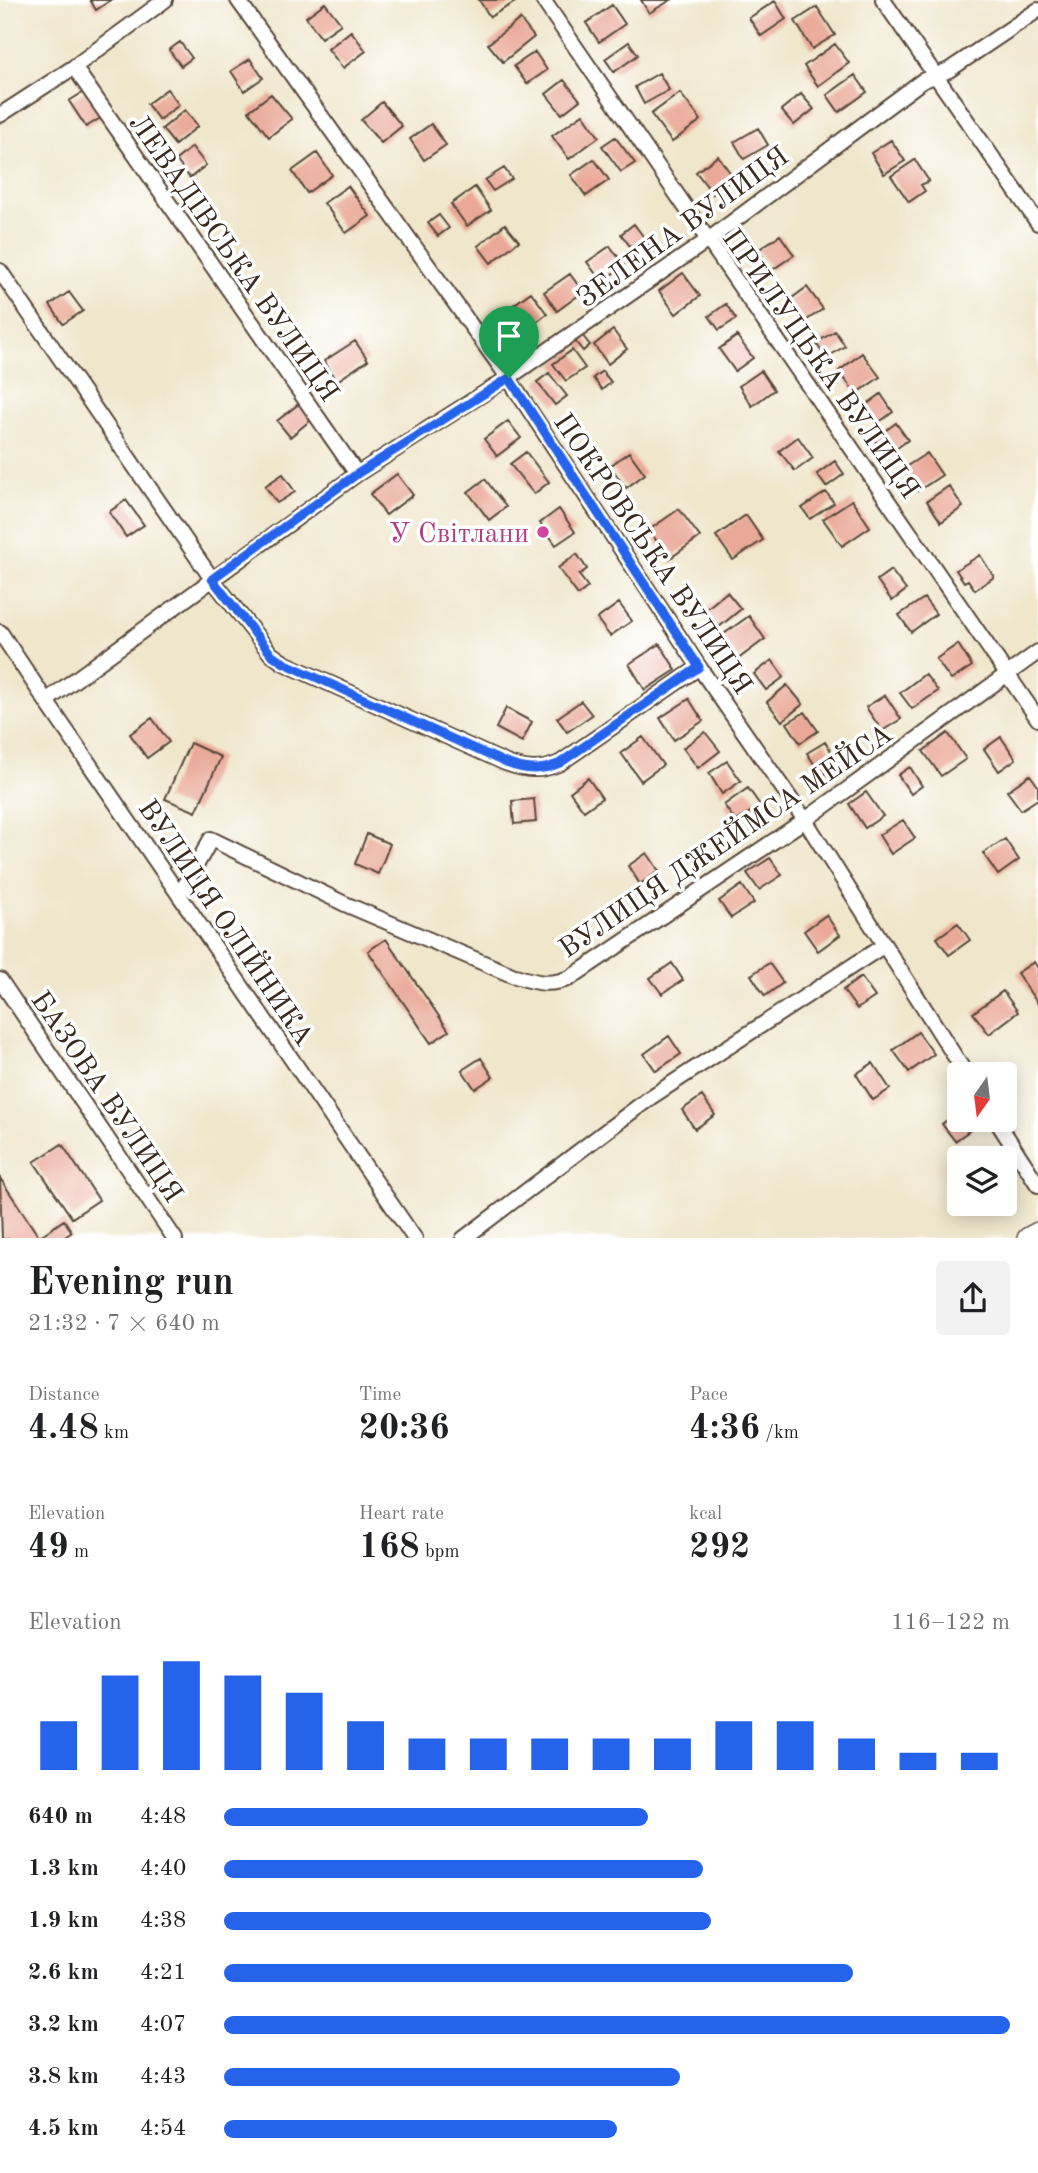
<!DOCTYPE html>
<meta charset="utf-8">
<style>
:root{--surface:#fff;--page:#f2f2f2;--text:#202124;--muted:#757577;--accent:#2563eb}
body{margin:0;font-family:"Old Standard TT",serif;background:var(--page);color:var(--text);height:100vh;display:flex;flex-direction:column;font-size:26px;white-space:nowrap}
*{box-sizing:border-box;margin:0}
p{font-size:23px;color:var(--muted)}
.icon{flex:none;width:38px;height:38px;fill:none;stroke:currentColor;stroke-width:2;stroke-linecap:round;stroke-linejoin:round}
.map{position:relative;height:1238px;overflow:hidden}
.details{display:flex;flex-direction:column;background:var(--surface);flex:1}
.details>*{flex:none}
.needle{width:46px;rotate:194deg}
.fabs{position:absolute;left:947px;top:1062px;display:grid;gap:14px}
.fabs a{display:grid;place-items:center;width:70px;height:70px;border-radius:7px;background:var(--surface);box-shadow:0 4px 18px #0003;font-size:35px}
.pin{position:absolute;display:grid;place-items:center;width:60px;height:60px;color:#fff;margin:-72px -30px;border-radius:50% 50% 50% 0;rotate:-45deg;box-shadow:0 0 7px #0007}
.pin .icon{rotate:45deg}
.round{display:grid;place-items:center;flex:none;width:74px;height:74px;border-radius:7px;background:var(--page)}
.summary{display:flex;align-items:center;justify-content:space-between;height:119px;padding:0 28px}
h1{font-size:38px;font-weight:700;line-height:52px}
.figures{display:grid;grid-template-columns:repeat(3,1fr);gap:10px;height:119px;padding:7px 28px}
.figures div{display:grid;align-content:center}
.figures b{font-size:35px;font-weight:700}
.figures small{font-size:19px;font-weight:400}
.figures p{font-size:19px}
.chart{height:196px;padding:14px 28px}
.chart p{display:flex;justify-content:space-between}
.chart svg{width:100%;height:126px;margin-top:7px;stroke:var(--accent);stroke-width:6}
ul{padding:0 28px;list-style:none;font-size:23px}
li{display:grid;grid-template-columns:112px 84px 1fr;align-items:center;height:52px}
li i{height:18px;border-radius:9px;background:var(--accent)}
.map>svg:first-child{display:block}
</style>
<div class="map">
<svg width="1038" height="1239" viewBox="0 0 1038 1239">
<rect width="100%" height="100%" fill="#fff"/>
<filter id="ink" filterUnits="userSpaceOnUse"><feTurbulence type="fractalNoise" baseFrequency=".0143" numOctaves="2"/><feDisplacementMap in="SourceGraphic" scale="14" xChannelSelector="R" yChannelSelector="G"/><feConvolveMatrix kernelMatrix="1 2 1 2 8 2 1 2 1" color-interpolation-filters="sRGB"/></filter>
<filter id="wash" filterUnits="userSpaceOnUse"><feTurbulence type="fractalNoise" baseFrequency=".00686" numOctaves="4" result="noise"/><feDisplacementMap in="SourceGraphic" scale="28" xChannelSelector="R" yChannelSelector="G"/><feGaussianBlur stdDeviation="1.57" result="paint"/><feColorMatrix in="noise" values="0 0 0 0 0 0 0 0 0 0 0 0 0 0 0 0 0 1.4 0 .05"/><feComposite in="paint" operator="in"/></filter>
<g filter="url(#wash)">
<rect width="100%" height="100%" fill="#efe6cb"/>
<g id="blocks">
<!-- building -->
<path fill="#eaa898" d="M 90,0 L 111,0 L 96,10 Z
M 479,0 L 514,0 L 515,2 L 490,17 Z
M 641,0 L 671,0 L 649,13 Z
M 775,1 L 786,19 L 761,36 L 749,18 Z
M 325,3 L 341,24 L 321,38 L 306,17 Z
M 612,5 L 625,24 L 599,42 L 586,23 Z
M 817,7 L 835,35 L 812,49 L 795,21 Z
M 520,19 L 534,37 L 503,62 L 488,44 Z
M 351,31 L 366,51 L 343,68 L 328,49 Z
M 180,42 L 192,58 L 181,66 L 169,50 Z
M 629,42 L 638,55 L 614,72 L 605,59 Z
M 835,44 L 849,63 L 818,86 L 804,66 Z
M 535,52 L 547,70 L 527,84 L 514,66 Z
M 250,59 L 263,78 L 244,91 L 231,71 Z
M 659,73 L 669,90 L 644,104 L 635,87 Z
M 855,75 L 867,92 L 839,112 L 827,95 Z
M 564,80 L 580,100 L 562,114 L 546,94 Z
M 167,89 L 179,105 L 159,120 L 147,104 Z
M 85,91 L 102,117 L 86,127 L 69,101 Z
M 680,93 L 701,120 L 672,142 L 651,114 Z
M 271,94 L 292,119 L 269,137 L 249,111 Z
M 801,94 L 814,109 L 794,125 L 781,110 Z
M 382,102 L 402,126 L 381,143 L 361,120 Z
M 185,110 L 198,126 L 175,145 L 162,129 Z
M 583,114 L 599,137 L 569,159 L 552,136 Z
M 431,124 L 446,145 L 424,160 L 410,139 Z
M 758,128 L 768,145 L 744,159 L 734,142 Z
M 615,137 L 635,163 L 621,172 L 602,146 Z
M 891,140 L 905,161 L 884,174 L 871,153 Z
M 192,147 L 206,165 L 190,178 L 176,160 Z
M 317,153 L 332,175 L 307,193 L 292,171 Z
M 718,156 L 734,178 L 713,194 L 696,172 Z
M 594,159 L 609,180 L 586,196 L 571,175 Z
M 915,160 L 929,181 L 921,185 L 925,191 L 909,202 L 891,176 Z
M 504,168 L 512,179 L 493,191 L 485,180 Z
M 348,186 L 370,216 L 346,233 L 324,203 Z
M 475,187 L 491,210 L 467,226 L 451,204 Z
M 439,215 L 449,228 L 438,236 L 428,223 Z
M 505,224 L 519,241 L 491,263 L 478,246 Z
M 634,224 L 654,251 L 641,261 L 621,234 Z
M 780,235 L 794,255 L 772,270 L 758,250 Z
M 610,246 L 624,265 L 602,282 L 587,262 Z
M 683,273 L 700,296 L 676,314 L 659,291 Z
M 570,274 L 583,292 L 557,311 L 544,292 Z
M 807,287 L 823,309 L 804,322 L 788,301 Z
M 69,292 L 83,311 L 63,324 L 50,305 Z
M 531,292 L 547,314 L 521,334 L 504,312 Z
M 726,304 L 736,319 L 719,330 L 709,316 Z
M 613,330 L 627,349 L 608,364 L 594,345 Z
M 835,331 L 845,346 L 826,358 L 816,343 Z
M 582,335 L 590,345 L 583,351 L 575,341 Z
M 737,336 L 753,358 L 735,371 L 719,349 Z
M 355,341 L 368,360 L 337,381 L 324,361 Z
M 572,350 L 585,368 L 566,381 L 553,364 Z
M 862,353 L 880,377 L 856,394 L 839,371 Z
M 602,371 L 611,382 L 602,390 L 593,378 Z
M 761,371 L 774,390 L 752,406 L 739,386 Z
M 549,373 L 567,396 L 555,405 L 537,382 Z
M 881,394 L 893,412 L 878,423 L 866,405 Z
M 300,403 L 312,419 L 290,437 L 277,421 Z
M 508,421 L 521,438 L 497,456 L 484,439 Z
M 896,423 L 908,440 L 886,456 L 874,439 Z
M 798,437 L 813,458 L 795,471 L 779,451 Z
M 526,452 L 549,482 L 534,494 L 510,464 Z
M 629,452 L 645,474 L 626,488 L 610,466 Z
M 927,453 L 942,475 L 918,491 L 904,468 Z
M 835,461 L 844,474 L 826,487 L 817,474 Z
M 283,474 L 295,492 L 277,503 L 265,486 Z
M 397,474 L 413,495 L 386,515 L 370,494 Z
M 485,479 L 506,507 L 489,520 L 468,492 Z
M 949,486 L 963,507 L 941,522 L 927,501 Z
M 826,492 L 834,503 L 810,519 L 802,508 Z
M 126,500 L 144,525 L 126,537 L 109,512 Z
M 852,500 L 870,527 L 842,546 L 823,519 Z
M 559,509 L 575,532 L 556,545 L 540,523 Z
M 679,509 L 700,537 L 669,559 L 649,530 Z
M 746,515 L 763,540 L 733,560 L 716,536 Z
M 577,554 L 587,569 L 579,575 L 588,587 L 578,595 L 558,568 Z
M 980,555 L 994,577 L 975,590 L 968,580 L 964,582 L 956,570 Z
M 891,570 L 906,590 L 892,601 L 877,580 Z
M 727,592 L 741,609 L 719,627 L 705,610 Z
M 924,598 L 936,614 L 911,632 L 899,615 Z
M 619,603 L 632,621 L 610,636 L 597,619 Z
M 749,616 L 765,639 L 738,659 L 721,636 Z
M 660,644 L 676,670 L 645,690 L 629,664 Z
M 958,644 L 972,666 L 951,680 L 936,659 Z
M 772,660 L 784,677 L 766,690 L 754,674 Z
M 925,674 L 938,691 L 912,709 L 900,693 Z
M 787,685 L 803,704 L 782,721 L 767,702 Z
M 885,695 L 901,719 L 882,731 L 866,707 Z
M 689,699 L 703,721 L 674,740 L 660,718 Z
M 581,701 L 592,715 L 567,732 L 557,718 Z
M 506,708 L 532,722 L 522,742 L 496,728 Z
M 805,712 L 818,731 L 800,743 L 787,723 Z
M 152,718 L 169,742 L 147,758 L 130,734 Z
M 705,732 L 720,751 L 698,768 L 683,748 Z
M 948,733 L 966,759 L 941,776 L 923,751 Z
M 643,737 L 663,765 L 641,781 L 621,753 Z
M 1001,737 L 1016,759 L 999,771 L 984,749 Z
M 825,742 L 840,764 L 822,776 L 807,753 Z
M 190,743 L 221,757 L 196,812 L 165,799 Z
M 727,761 L 741,781 L 722,794 L 709,773 Z
M 910,767 L 922,786 L 911,794 L 898,775 Z
M 1030,775 L 1038,786 L 1038,799 L 1021,810 L 1007,791 Z
M 588,778 L 602,798 L 584,811 L 570,792 Z
M 748,788 L 760,805 L 736,822 L 724,805 Z
M 866,792 L 883,816 L 865,828 L 849,804 Z
M 534,799 L 536,822 L 514,824 L 512,801 Z
M 903,820 L 915,838 L 891,854 L 879,835 Z
M 367,834 L 390,844 L 378,874 L 355,864 Z
M 1005,839 L 1019,860 L 998,875 L 983,853 Z
M 647,853 L 659,871 L 640,884 L 628,866 Z
M 770,858 L 782,875 L 759,890 L 747,873 Z
M 742,885 L 754,903 L 731,918 L 719,901 Z
M 826,915 L 840,935 L 818,951 L 804,931 Z
M 958,923 L 970,940 L 949,955 L 937,938 Z
M 386,939 L 449,1031 L 431,1043 L 368,951 Z
M 1034,962 L 1038,968 L 1038,1004 L 1017,973 Z
M 672,963 L 683,980 L 662,994 L 650,978 Z
M 769,963 L 783,983 L 765,996 L 751,975 Z
M 861,977 L 875,997 L 857,1009 L 843,990 Z
M 1003,991 L 1018,1012 L 989,1034 L 973,1013 Z
M 918,1032 L 934,1054 L 909,1072 L 893,1050 Z
M 669,1036 L 681,1054 L 656,1071 L 644,1054 Z
M 481,1058 L 493,1077 L 475,1089 L 462,1070 Z
M 873,1063 L 890,1089 L 873,1100 L 856,1074 Z
M 702,1096 L 715,1115 L 695,1129 L 682,1110 Z
M 959,1111 L 959,1120 L 977,1120 L 980,1123 L 955,1141 L 942,1124 Z
M 62,1144 L 99,1200 L 72,1218 L 34,1162 Z
M 0,1178 L 39,1237 L 64,1220 L 72,1232 L 62,1239 L 2,1239 Z"/>
</g>
</g>
<g filter="url(#ink)">
<use href="#blocks" fill-opacity="0" stroke="#564638" stroke-width="2"/>
<g fill="none" stroke-linecap="round" stroke-linejoin="round">
<defs>
<path id="minor" d="M 238,0 L 505,373 L 699,667 L 805,820 L 966,1074
M 543,0 L 1038,719
M 883,0 L 1038,223
M 74,67 L 357,474
M 0,115 L 74,67 L 165,0
M 0,271 L 212,579 L 271,654 L 284,663 L 506,763 C 525,770 540,772 560,763 L 699,667
M 0,632 L 46,701 L 415,1239
M 46,701 L 357,474 L 508,378 L 708,240 L 922,81 L 949,70 L 1038,10
M 180,894 L 211,839 L 345,904 L 512,975 C 535,982 547,987 570,978 L 805,820 L 1038,652
M 0,980 L 175,1239
M 996,1120 L 1038,1185
M 463,1239 L 651,1097 L 883,946"/>
<path id="primary" d="M 1029,1239 L 1038,1234"/>
</defs>
<!-- minor casing -->
<use href="#minor" stroke="#564638" stroke-width="18"/>
<!-- primary casing -->
<use href="#primary" stroke="#564638" stroke-width="26"/>
<!-- minor -->
<use href="#minor" stroke="#fff" stroke-width="14"/>
<!-- primary -->
<use href="#primary" stroke="#fff" stroke-width="23"/>
</g>
</g>
<g fill="none" stroke-linecap="round" stroke-linejoin="round" filter="url(#ink)">
<defs>
<path id="route" d="M 509,378 L 699,667 L 560,763 C 540,772 525,770 506,763 L 284,663 L 271,654 L 212,579 L 357,474 Z"/>
</defs>
<!-- route casing -->
<use href="#route" stroke="#fff" stroke-width="14"/>
<!-- route -->
<use href="#route" stroke="#2563eb" stroke-width="9"/>
</g>
<!-- markers -->
<circle fill="#d1479c" stroke="#fff" stroke-width="2.5" cx="543" cy="532" r="7"/>
<g text-anchor="middle" stroke-width="7" stroke-linejoin="round" paint-order="stroke">
<!-- street labels -->
<g font-size="28" fill="#3b2a1e" stroke="#fff">
<text transform="translate(682 226) rotate(-36)" y="10">ЗЕЛЕНА ВУЛИЦЯ</text>
<text transform="translate(235 257) rotate(55)" y="10">ЛЕВАДІВСЬКА ВУЛИЦЯ</text>
<text transform="translate(822 363) rotate(55)" y="10">ПРИЛУЦЬКА ВУЛИЦЯ</text>
<text transform="translate(654 553) rotate(56)" y="10">ПОКРОВСЬКА ВУЛИЦЯ</text>
<text transform="translate(725 840) rotate(-34)" y="10">ВУЛИЦЯ ДЖЕЙМСА МЕЙСА</text>
<text transform="translate(227 922) rotate(56)" y="10">ВУЛИЦЯ ОЛІЙНИКА</text>
<text transform="translate(108 1096) rotate(56)" y="10">БАЗОВА ВУЛИЦЯ</text>
</g>
<!-- hotel labels -->
<g font-size="28" fill="#b23c85" stroke="#fff" text-anchor="end">
<text x="529" y="542">У Світлани</text>
</g>
</g>
</svg>
<div class="fabs">
<a><svg class="needle" viewBox="-14 -14 28 28"><path d="M0-13l5 13h-10z" fill="#e53935"/><path d="M0 13l5-13h-10z" fill="#757577"/></svg></a>
<a><svg class="icon" aria-label="layers" viewBox="0 0 24 24"><path d="M12 4l9 5-9 5-9-5zM3 14l9 5 9-5"/></svg></a>
</div>
<div class="pin" style="left:509px;top:378px;background:#1e9e55"><svg class="icon" aria-label="arrive" viewBox="0 0 24 24"><path d="M6 21V4h12l-3 4 3 4H6"/></svg></div>
</div>
<section class="details">
<div class="summary"><div><h1>Evening run</h1><p>21:32 · 7 × 640 m</p></div><a class="round"><svg class="icon" aria-label="share" viewBox="0 0 24 24"><path d="M12 15V3M7 8l5-5 5 5M5 13v7h14v-7"/></svg></a></div>
<div class="figures">
<div><p>Distance</p><b>4.48<small> km</small></b></div>
<div><p>Time</p><b>20:36</b></div>
<div><p>Pace</p><b>4:36<small> /km</small></b></div>
</div>
<div class="figures">
<div><p>Elevation</p><b>49<small> m</small></b></div>
<div><p>Heart rate</p><b>168<small> bpm</small></b></div>
<div><p>kcal</p><b>292</b></div>
</div>
<div class="chart"><p><span>Elevation</span>116–122 m</p>
<svg viewBox="0 0 160 44" preserveAspectRatio="none"><path d="M5 44V27M15 44V11M25 44V6M35 44V11M45 44V17M55 44V27M65 44V33M75 44V33M85 44V33M95 44V33M105 44V33M115 44V27M125 44V27M135 44V33M145 44V38M155 44V38"/></svg>
</div>
<ul>
<li><b>640 m</b>4:48<i style="width:54%"></i></li>
<li><b>1.3 km</b>4:40<i style="width:61%"></i></li>
<li><b>1.9 km</b>4:38<i style="width:62%"></i></li>
<li><b>2.6 km</b>4:21<i style="width:80%"></i></li>
<li><b>3.2 km</b>4:07<i style="width:100%"></i></li>
<li><b>3.8 km</b>4:43<i style="width:58%"></i></li>
<li><b>4.5 km</b>4:54<i style="width:50%"></i></li>
</ul>
</section>
